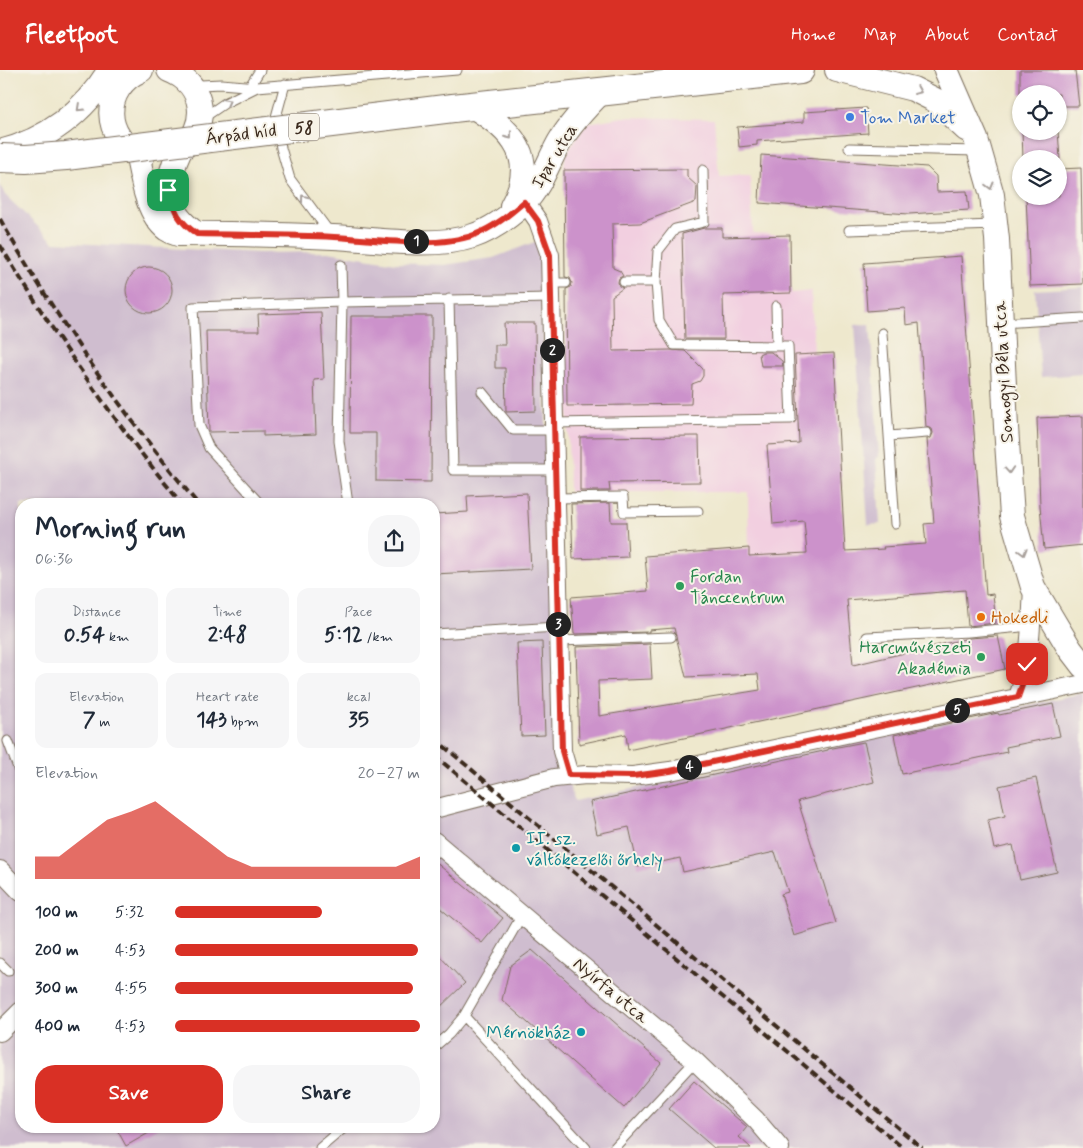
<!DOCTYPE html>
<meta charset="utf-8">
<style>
:root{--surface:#fff;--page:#f6f6f7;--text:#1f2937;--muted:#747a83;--accent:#d93025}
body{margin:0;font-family:Mynerve,sans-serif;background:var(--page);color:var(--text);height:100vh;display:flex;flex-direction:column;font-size:19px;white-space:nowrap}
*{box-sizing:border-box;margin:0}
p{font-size:16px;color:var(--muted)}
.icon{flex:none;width:28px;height:28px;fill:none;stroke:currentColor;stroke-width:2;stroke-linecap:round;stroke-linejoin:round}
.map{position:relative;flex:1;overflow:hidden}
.details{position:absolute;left:15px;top:428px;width:425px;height:635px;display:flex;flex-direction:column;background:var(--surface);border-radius:20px;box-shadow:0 1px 4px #0004}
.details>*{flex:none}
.controls{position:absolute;left:1012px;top:15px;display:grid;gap:10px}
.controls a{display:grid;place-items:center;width:55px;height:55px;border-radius:50%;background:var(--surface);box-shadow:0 1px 4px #0004;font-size:25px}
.pin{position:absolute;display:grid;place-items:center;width:42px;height:42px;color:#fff;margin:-21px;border-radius:10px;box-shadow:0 2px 8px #0006}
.km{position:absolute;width:25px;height:25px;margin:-12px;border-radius:50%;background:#222;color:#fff;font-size:14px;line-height:25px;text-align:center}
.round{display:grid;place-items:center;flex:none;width:52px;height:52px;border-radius:20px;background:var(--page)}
.head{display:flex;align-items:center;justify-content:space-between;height:85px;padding:0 20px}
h1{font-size:28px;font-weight:700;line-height:38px}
.stats{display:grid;grid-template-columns:repeat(3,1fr);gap:8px;height:85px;padding:5px 20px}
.stats div{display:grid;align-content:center;border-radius:12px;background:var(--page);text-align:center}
.stats b{font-size:21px;font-weight:700}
.stats small{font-size:14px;font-weight:400}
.stats p{font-size:14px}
.chart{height:140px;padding:10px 20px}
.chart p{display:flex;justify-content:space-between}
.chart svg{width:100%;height:90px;margin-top:5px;fill:var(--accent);opacity:.7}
.button{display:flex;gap:10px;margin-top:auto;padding:10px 20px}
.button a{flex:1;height:58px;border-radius:20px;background:var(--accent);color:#fff;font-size:20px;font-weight:700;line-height:58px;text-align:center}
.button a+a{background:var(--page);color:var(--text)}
ul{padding:0 20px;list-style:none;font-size:16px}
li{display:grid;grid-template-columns:80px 60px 1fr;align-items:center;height:38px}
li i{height:12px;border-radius:6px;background:var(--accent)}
header{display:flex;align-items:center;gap:30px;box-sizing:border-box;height:70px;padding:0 25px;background:var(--accent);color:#fff}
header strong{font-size:24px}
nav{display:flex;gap:28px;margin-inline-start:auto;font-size:18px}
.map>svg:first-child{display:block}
</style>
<header>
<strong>Fleetfoot</strong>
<nav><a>Home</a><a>Map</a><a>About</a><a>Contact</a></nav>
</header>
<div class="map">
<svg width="1083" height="1078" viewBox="0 0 1083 1078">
<rect width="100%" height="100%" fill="#f7f3e8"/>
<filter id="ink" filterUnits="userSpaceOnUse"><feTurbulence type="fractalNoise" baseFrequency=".02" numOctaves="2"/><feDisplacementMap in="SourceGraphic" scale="10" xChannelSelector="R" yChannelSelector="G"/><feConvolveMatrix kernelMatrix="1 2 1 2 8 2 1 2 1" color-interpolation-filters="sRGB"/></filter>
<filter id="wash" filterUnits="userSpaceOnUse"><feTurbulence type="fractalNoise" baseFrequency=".0096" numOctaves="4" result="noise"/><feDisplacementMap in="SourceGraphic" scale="20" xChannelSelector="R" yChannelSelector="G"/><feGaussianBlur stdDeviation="1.12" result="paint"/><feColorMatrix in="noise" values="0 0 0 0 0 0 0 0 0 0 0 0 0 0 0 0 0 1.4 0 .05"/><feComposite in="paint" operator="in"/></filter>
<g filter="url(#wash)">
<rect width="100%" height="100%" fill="#eee8cd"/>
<!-- built -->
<path fill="#f2cfe0" d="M 622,47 L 714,49 L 719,106 L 750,105 L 753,163 L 790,165 L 791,223 L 811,221 L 814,284 L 834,283 L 845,479 L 749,486 L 748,422 L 569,422 L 564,100 L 565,87 L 577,67 L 588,53 Z"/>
<!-- industrial -->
<path fill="#cfbdcf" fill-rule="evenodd" d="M 0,115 L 5,125 L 54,172 L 260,183 L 328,182 L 396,193 L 444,195 L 493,188 L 540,170 L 557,682 L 575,731 L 1083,623 L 1083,1078 L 0,1078 ZM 21,434 L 434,434 L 434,1056 L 21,1056 Z
M 1083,217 L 1083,304 L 1041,307 L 1035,220 Z
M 870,254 L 879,387 L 876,388 L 880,454 L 868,455 L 855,255 Z"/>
<g id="blocks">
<!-- building -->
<path fill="#cc92cb" d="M 1020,0 L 1075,0 L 1079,36 L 1059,36 L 1059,24 L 1020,24 Z
M 866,38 L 868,63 L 757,71 L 757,75 L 739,77 L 737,57 L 804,52 L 804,42 Z
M 1022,61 L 1058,61 L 1060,89 L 1023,89 Z
M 761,85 L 927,97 L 936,106 L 937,122 L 967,121 L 969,140 L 909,144 L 759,133 Z
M 1081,98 L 1083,214 L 1030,216 L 1026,126 L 1059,126 L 1059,99 Z
M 687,99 L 687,107 L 697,116 L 696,132 L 640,153 L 612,154 L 613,198 L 620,201 L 623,206 L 619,208 L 618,212 L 619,216 L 623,218 L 612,226 L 613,281 L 670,280 L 685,281 L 703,299 L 703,306 L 700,311 L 692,314 L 691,334 L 567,336 L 566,219 L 571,217 L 572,213 L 570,208 L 565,207 L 564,100 Z
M 704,158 L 722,158 L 722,167 L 790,165 L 791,223 L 723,225 L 724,269 L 685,269 L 682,164 Z
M 961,186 L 986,525 L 993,524 L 996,553 L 968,556 L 965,520 L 847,530 L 853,595 L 969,568 L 998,566 L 1005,599 L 628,680 L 626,664 L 579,674 L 576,577 L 650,574 L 652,609 L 598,611 L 599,646 L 760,620 L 758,604 L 686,607 L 674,558 L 649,560 L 649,562 L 574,564 L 571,527 L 648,521 L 645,486 L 749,478 L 749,486 L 807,483 L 804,451 L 773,454 L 767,375 L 799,373 L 795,285 L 834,283 L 845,481 L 884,479 L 883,477 L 926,474 L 924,454 L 934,453 L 927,369 L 931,368 L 933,363 L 932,359 L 926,357 L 919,253 L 906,255 L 905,238 L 867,241 L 864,193 Z
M126 220a23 23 0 1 1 46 0a23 23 0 1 1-46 0Z
M 321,242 L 324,309 L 314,310 L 316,364 L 263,366 L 263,361 L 209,362 L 206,261 L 259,261 L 258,244 Z
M 351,246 L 432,246 L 431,412 L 376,411 L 376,363 L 350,363 Z
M 504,253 L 535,253 L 536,341 L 506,342 L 505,298 L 495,298 L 495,275 L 505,275 Z
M 763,282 L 771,282 L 782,291 L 783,296 L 761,296 L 759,284 Z
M 1083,346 L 1083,475 L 1044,479 L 1040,436 L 1037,348 Z
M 699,366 L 700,412 L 609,413 L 610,421 L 580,421 L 580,367 Z
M 527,423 L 531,499 L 434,504 L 434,444 L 468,442 L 467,426 Z
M 610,433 L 611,452 L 626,452 L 628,487 L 573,489 L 571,434 Z
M 542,572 L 545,665 L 521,666 L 517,573 Z
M 1053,634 L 1060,666 L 1006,677 L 1007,682 L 902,704 L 894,665 L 998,643 L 999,645 Z
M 864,672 L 874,712 L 798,731 L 836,853 L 794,866 L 781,824 L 788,822 L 775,782 L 683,802 L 680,788 L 638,797 L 629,757 L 597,764 L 590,732 L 828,680 L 828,679 Z
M 1036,708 L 1057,802 L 1020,810 L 1013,775 L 994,779 L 988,750 L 1005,746 L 999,716 Z
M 434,791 L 503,848 L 482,873 L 434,833 Z
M 434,880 L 465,913 L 434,943 Z
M 532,880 L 661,993 L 624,1038 L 502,930 L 510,896 Z
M 694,1011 L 747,1057 L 739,1067 L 751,1078 L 714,1078 L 669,1039 Z
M 115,1056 L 161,1056 L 126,1076 Z"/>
</g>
</g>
<g filter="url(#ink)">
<use href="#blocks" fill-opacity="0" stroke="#7a6c5b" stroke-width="1"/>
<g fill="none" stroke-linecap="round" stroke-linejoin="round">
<defs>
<path id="lane" d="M 194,13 L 201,15 L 221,14 L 257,17 L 457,0
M 285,14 L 276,47 L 281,78 L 290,109 L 330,163
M 250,16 L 260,0
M 203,48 L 225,33 L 257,17
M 849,78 L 977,81
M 849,160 L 995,155
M 341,195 L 342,232 L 339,371 L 348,434
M 624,212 L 656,212
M 551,213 L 566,213
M 449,229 L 453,400 L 555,400
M 776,236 L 777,276
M 1001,253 L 1083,248
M 882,263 L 889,366 L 927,363
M 482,322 L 513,360 L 554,360
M 554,353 L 791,349 L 788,276 L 674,275 L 659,250 L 656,212 L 658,181 L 675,159 L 704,152 L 703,100
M 889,366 L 895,454
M 555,428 L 623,427 L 624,442 L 698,441
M 260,434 L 209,378 L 199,355 L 193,237 L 342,232 L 550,228
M 434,564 L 558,557
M 867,567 L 969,562 L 1031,556
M 559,571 L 671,567
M 8,671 L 21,706
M 0,893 L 8,901
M 464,946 L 586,1078
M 434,977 L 449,964 L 464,946 L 522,845
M 320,1078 L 346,1056
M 614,1078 L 695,991"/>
<path id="street" d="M 525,132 L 538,151 L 550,185 L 562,681 L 569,705
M 1018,627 C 1031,591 1031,555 1033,517
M 434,739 L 554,708 L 586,705 L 633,706 L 670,701 L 1083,614
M 434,771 L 695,991 L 756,1050 L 780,1078
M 0,800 L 21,822
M 0,962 L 21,941"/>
<path id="secondary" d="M 141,0 C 101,17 101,70 143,85
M 169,0 C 206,14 210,57 180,80
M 837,0 L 913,19 L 935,30 L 966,59
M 946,0 L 976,69 L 992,125 L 997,169 L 1006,357 L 1012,446 L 1033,517 L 1070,579 L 1083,596
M 472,36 C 513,60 539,89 512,136
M 180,80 C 164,115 162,141 197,164
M 0,82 C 48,70 84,42 110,0
M 137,83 C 142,106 147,144 167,159 C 170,161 174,163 178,164 C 229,163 281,165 333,167 C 375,169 433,179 473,166 C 491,160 510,146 524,133 C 541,116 548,92 560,71 C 571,53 586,37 601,22"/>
<path id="primary" d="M 453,38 L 800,0"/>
</defs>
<!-- lane casing -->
<use href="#lane" stroke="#7a6c5b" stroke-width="11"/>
<!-- street casing -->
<use href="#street" stroke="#7a6c5b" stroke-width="20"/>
<!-- secondary casing -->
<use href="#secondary" stroke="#7a6c5b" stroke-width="26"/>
<!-- primary casing -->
<use href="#primary" stroke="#7a6c5b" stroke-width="30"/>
<!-- lane -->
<use href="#lane" stroke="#fff" stroke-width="9"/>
<!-- street -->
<use href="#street" stroke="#fff" stroke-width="18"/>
<!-- secondary -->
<use href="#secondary" stroke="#fff" stroke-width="24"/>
<!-- primary -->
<use href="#primary" stroke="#fff" stroke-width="28"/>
<!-- rail -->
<path stroke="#3b2a1e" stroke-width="4" stroke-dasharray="8 4" stroke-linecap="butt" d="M 0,149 C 57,250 124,345 198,434
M 0,175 C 55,266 114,352 182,434
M 434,668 L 922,1078
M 434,685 L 903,1078"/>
<defs>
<path id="primary-bridge" d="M 0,88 L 26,89 L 66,86 L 453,38"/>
</defs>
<!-- primary-bridge casing -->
<use href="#primary-bridge" stroke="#7a6c5b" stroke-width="30" stroke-linecap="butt"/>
<!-- primary-bridge -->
<use href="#primary-bridge" stroke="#fff" stroke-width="28"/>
</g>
<!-- one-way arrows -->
<defs><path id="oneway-chevron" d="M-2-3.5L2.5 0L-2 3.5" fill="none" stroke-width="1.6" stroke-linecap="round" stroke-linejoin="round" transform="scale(1.25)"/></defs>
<g stroke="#a79f9a">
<use href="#oneway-chevron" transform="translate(918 21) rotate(23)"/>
<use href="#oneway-chevron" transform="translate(227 32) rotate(-29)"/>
<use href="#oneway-chevron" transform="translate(80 38) rotate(137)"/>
<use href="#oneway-chevron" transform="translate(509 66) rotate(52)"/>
<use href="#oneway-chevron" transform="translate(990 116) rotate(75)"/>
<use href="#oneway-chevron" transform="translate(304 128) rotate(-127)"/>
<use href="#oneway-chevron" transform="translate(1009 400) rotate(86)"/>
<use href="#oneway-chevron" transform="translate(1023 482) rotate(74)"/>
</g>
</g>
<g fill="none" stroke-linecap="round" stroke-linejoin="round" filter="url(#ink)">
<defs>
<path id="route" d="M 168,120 C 175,142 178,151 197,164 C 243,165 289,165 334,167 C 375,169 435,179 474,165 C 493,158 509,145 524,132 L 538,151 L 550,185 L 562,681 L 569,705 L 633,706 L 670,701 L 1018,627 L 1025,607 L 1027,594"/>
</defs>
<!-- route casing -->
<use href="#route" stroke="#fff" stroke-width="10"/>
<!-- route -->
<use href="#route" stroke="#d93025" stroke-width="6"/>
</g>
<!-- markers -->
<circle fill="#3f7fe0" stroke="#f7f3e8" stroke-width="2" cx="850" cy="47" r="5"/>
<g fill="#2e9e5b" stroke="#f7f3e8" stroke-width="2">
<circle cx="680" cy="516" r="5"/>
<circle cx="981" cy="587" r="5"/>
</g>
<circle fill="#e8710a" stroke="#f7f3e8" stroke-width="2" cx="981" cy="547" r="5"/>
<g fill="#0f9aa8" stroke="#f7f3e8" stroke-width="2">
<circle cx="516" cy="778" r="5"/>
<circle cx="581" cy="962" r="5"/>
</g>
<g text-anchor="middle" stroke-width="4" stroke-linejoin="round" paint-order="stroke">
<!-- shield labels -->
<rect fill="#f7f3e8" stroke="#73665b" stroke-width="1" x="289" y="43.5" width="30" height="27" rx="4"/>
<g font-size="16" font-weight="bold" fill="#3b2a1e">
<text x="304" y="63">58</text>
</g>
<!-- shop labels -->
<g font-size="18" fill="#366cbe" stroke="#f7f3e8" text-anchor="start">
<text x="860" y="53">Tom Market</text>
</g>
<!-- street labels -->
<g font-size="18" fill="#3b2a1e" stroke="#f7f3e8">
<text transform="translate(241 64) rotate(-7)" y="6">Árpád híd</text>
<text transform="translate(554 86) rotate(-59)" y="6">Ipar utca</text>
<text transform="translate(1003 302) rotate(-93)" y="6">Somogyi Béla utca</text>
<text transform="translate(611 920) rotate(40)" y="6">Nyírfa utca</text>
</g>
<!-- leisure labels -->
<g font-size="18" fill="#27864d" stroke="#f7f3e8" text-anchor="start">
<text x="690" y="512">Fordan<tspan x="690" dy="21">Tánccentrum</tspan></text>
<text x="971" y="583" text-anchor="end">Harcművészeti<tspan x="971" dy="21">Akadémia</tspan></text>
</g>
<!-- food labels -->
<g font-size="18" fill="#c56008" stroke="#f7f3e8" text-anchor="start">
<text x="991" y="553">Hokedli</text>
</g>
<!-- culture labels -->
<g font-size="18" fill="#0d838f" stroke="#f7f3e8" text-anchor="start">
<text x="526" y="774">II. sz.<tspan x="526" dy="21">váltókezelői őrhely</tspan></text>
<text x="571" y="968" text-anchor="end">Mérnökház</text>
</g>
</g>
</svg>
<div class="controls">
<a><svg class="icon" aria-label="locate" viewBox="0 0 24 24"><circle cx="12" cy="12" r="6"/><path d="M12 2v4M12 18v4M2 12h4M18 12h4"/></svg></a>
<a><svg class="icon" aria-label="layers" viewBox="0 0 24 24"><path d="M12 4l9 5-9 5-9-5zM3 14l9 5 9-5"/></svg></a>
</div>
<div class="pin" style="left:168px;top:120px;background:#1e9e55"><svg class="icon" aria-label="arrive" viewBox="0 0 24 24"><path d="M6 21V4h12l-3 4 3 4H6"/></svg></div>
<div class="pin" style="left:1027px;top:594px;background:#d93025"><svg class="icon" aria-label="check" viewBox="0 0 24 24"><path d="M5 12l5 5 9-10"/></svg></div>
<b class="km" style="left:416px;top:171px">1</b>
<b class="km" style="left:552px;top:280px">2</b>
<b class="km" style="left:558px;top:554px">3</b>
<b class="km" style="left:689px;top:697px">4</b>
<b class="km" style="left:957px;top:640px">5</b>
<section class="details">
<div class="head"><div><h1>Morning run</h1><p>06:36</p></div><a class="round"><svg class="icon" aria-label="share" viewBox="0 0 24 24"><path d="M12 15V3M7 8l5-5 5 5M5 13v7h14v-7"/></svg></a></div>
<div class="stats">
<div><p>Distance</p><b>0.54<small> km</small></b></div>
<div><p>Time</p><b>2:48</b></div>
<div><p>Pace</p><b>5:12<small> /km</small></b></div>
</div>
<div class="stats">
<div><p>Elevation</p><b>7<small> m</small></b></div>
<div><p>Heart rate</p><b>143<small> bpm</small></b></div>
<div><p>kcal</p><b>35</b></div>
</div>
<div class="chart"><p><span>Elevation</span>20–27 m</p>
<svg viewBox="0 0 160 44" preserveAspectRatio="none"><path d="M0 44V33L10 33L20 24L30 15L40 11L50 6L60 15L70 24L80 33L90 38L100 38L110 38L120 38L130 38L140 38L150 38L160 33V44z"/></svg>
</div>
<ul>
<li><b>100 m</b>5:32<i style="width:60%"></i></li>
<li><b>200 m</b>4:53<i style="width:99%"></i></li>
<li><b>300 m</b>4:55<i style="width:97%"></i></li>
<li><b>400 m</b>4:53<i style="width:100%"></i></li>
</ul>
<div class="button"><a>Save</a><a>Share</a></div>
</section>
</div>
